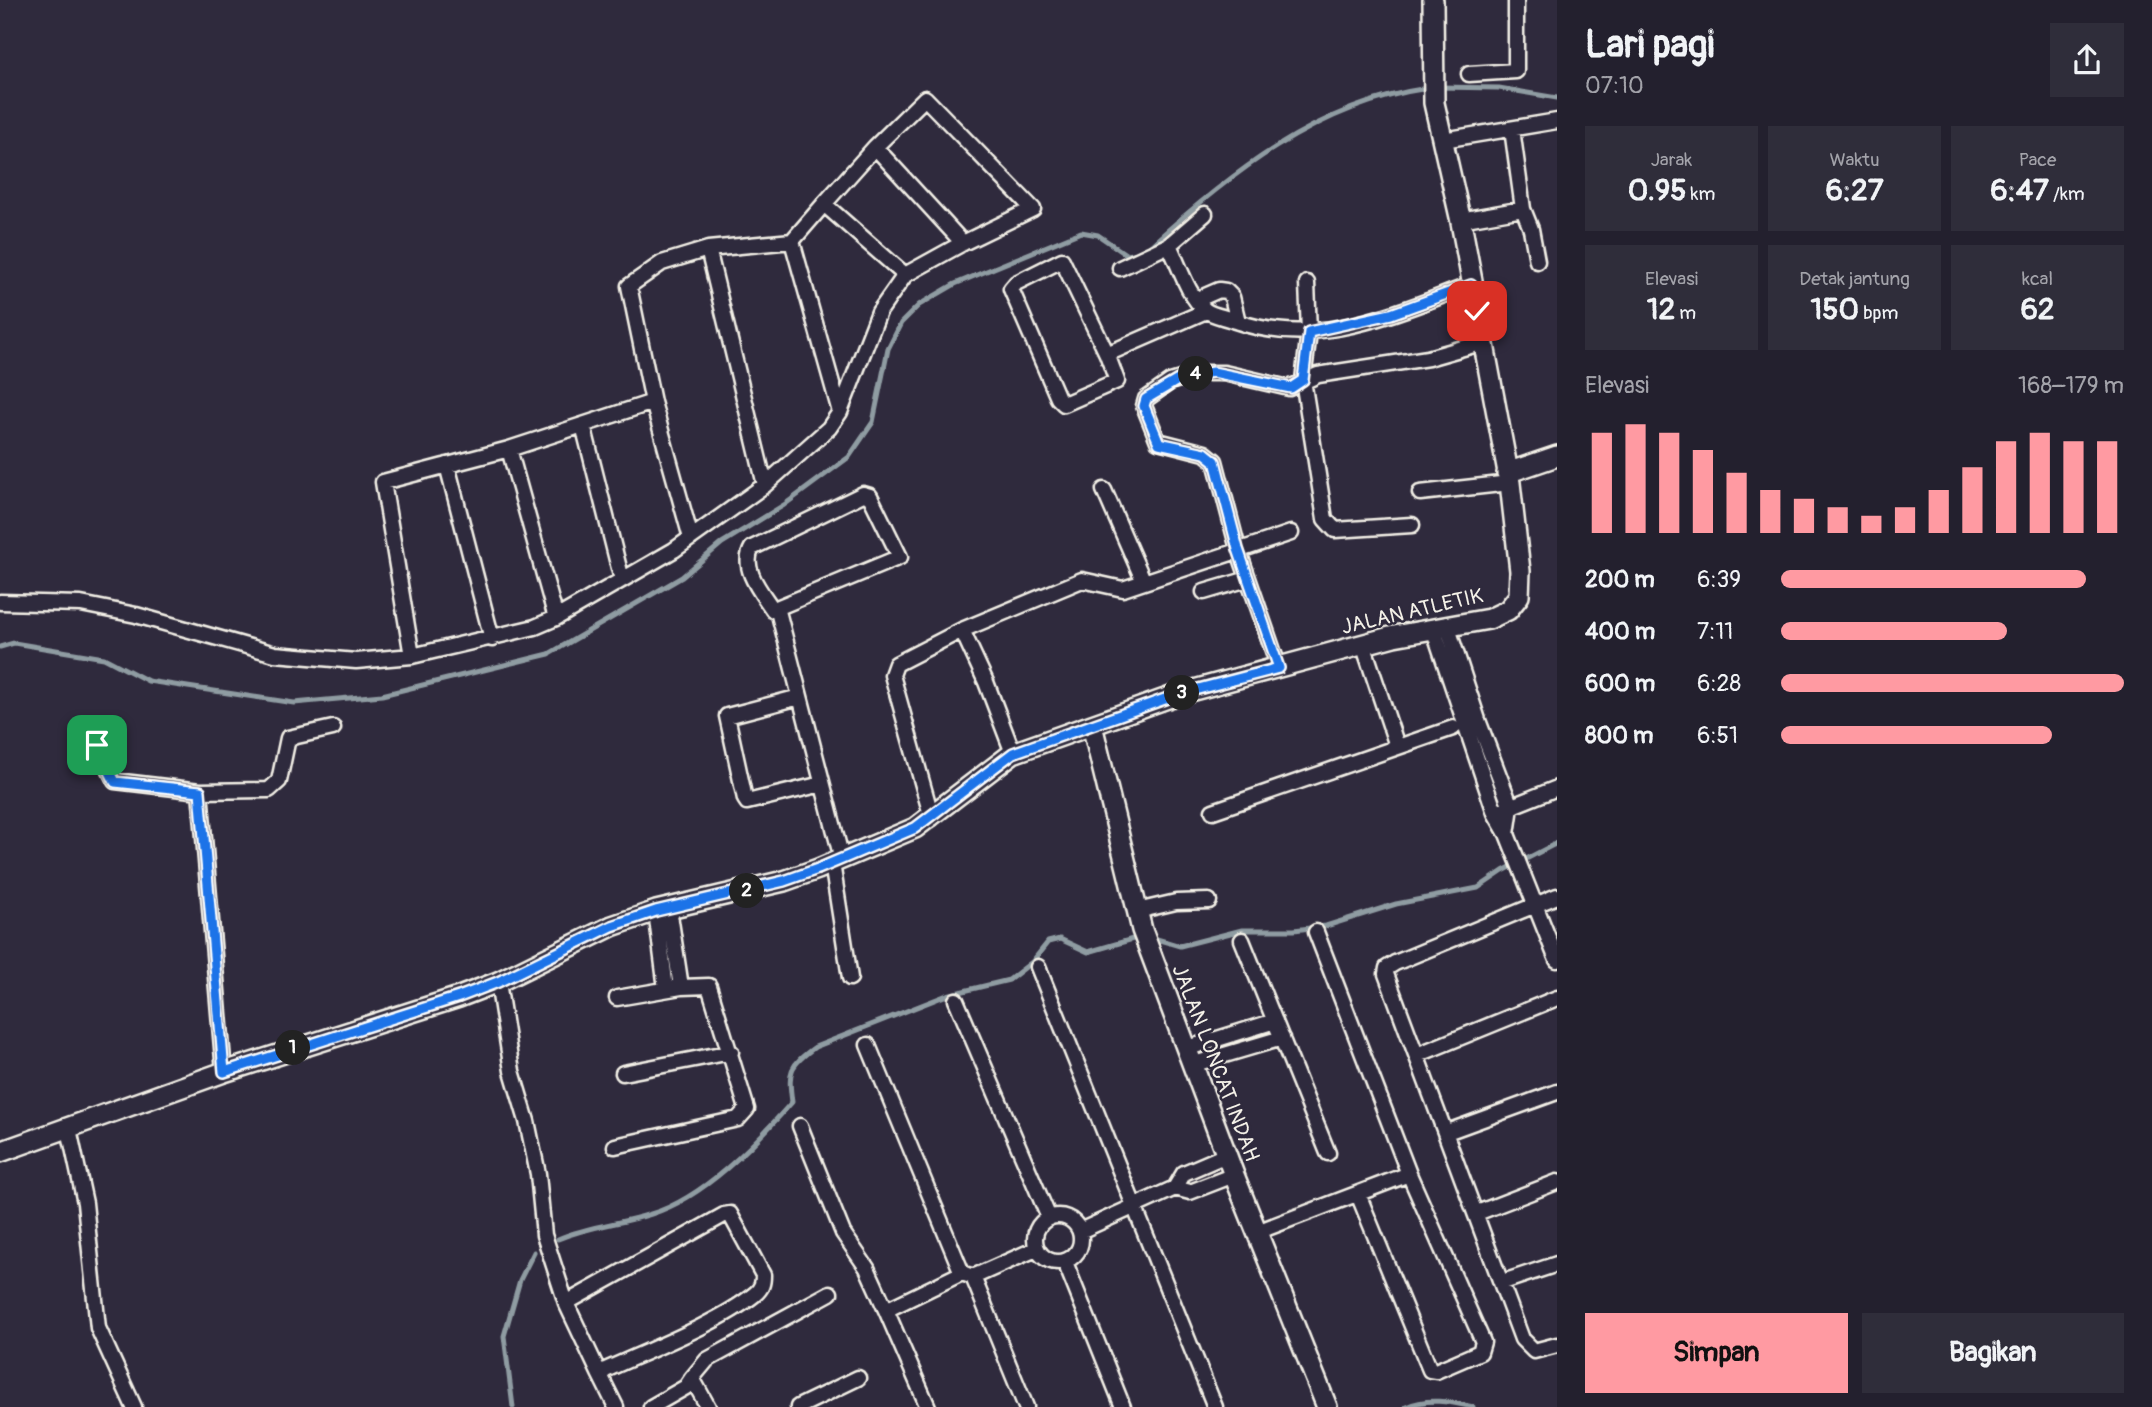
<!DOCTYPE html>
<html lang="id">
<meta charset="utf-8">
<style>
:root{--surface:#23202e;--page:#2f2d3a;--text:#f1f3f6;--muted:#a3a3aa;--accent:#ff9aa2}
body{margin:0;font-family:Pangolin,sans-serif;background:var(--page);color:var(--text);height:100vh;display:flex;flex-direction:column;font-size:26px;white-space:nowrap}
*{box-sizing:border-box;margin:0}
p{font-size:23px;color:var(--muted)}
.icon{flex:none;width:38px;height:38px;fill:none;stroke:currentColor;stroke-width:2;stroke-linecap:round;stroke-linejoin:round}
.map{position:relative;flex:1;overflow:hidden}
.sheet{display:flex;flex-direction:column;background:var(--surface);width:595px}
.sheet>*{flex:none}
.pin{position:absolute;display:grid;place-items:center;width:60px;height:60px;color:#fff;margin:-30px;border-radius:14px;box-shadow:0 4px 10px #0006}
.km{position:absolute;width:35px;height:35px;margin:-18px;border-radius:50%;background:#222;color:#fff;font-size:19px;line-height:35px;text-align:center}
.round{display:grid;place-items:center;flex:none;width:74px;height:74px;border-radius:0px;background:var(--page)}
.headline{display:flex;align-items:center;justify-content:space-between;height:119px;padding:0 28px}
h1{font-size:38px;font-weight:800;line-height:52px}
.figures{display:grid;grid-template-columns:repeat(3,1fr);gap:10px;height:119px;padding:7px 28px}
.figures div{display:grid;align-content:center;border-radius:0px;background:var(--page);text-align:center}
.figures b{font-size:30px;font-weight:800}
.figures small{font-size:19px;font-weight:400}
.figures p{font-size:19px}
.chart{height:196px;padding:14px 28px}
.chart p{display:flex;justify-content:space-between}
.chart svg{width:100%;height:126px;margin-top:7px;stroke:var(--accent);stroke-width:6}
.action{display:flex;gap:14px;margin-top:auto;padding:14px 28px}
.action a{flex:1;height:80px;border-radius:0px;background:var(--accent);color:#111;font-size:28px;font-weight:800;line-height:80px;text-align:center}
.action a+a{background:var(--page);color:var(--text)}
ul{padding:0 28px;list-style:none;font-size:23px}
li{display:grid;grid-template-columns:112px 84px 1fr;align-items:center;height:52px}
li i{height:18px;border-radius:9px;background:var(--accent)}
main{display:flex;flex:1;min-height:0}
.map>svg:first-child{display:block}
</style>
<main>
<div class="map">
<svg width="1557" height="1407" viewBox="0 0 1557 1407">
<rect width="100%" height="100%" fill="#2f2a3d"/>
<filter id="ink" filterUnits="userSpaceOnUse"><feTurbulence type="fractalNoise" baseFrequency=".0143" numOctaves="2"/><feDisplacementMap in="SourceGraphic" scale="14" xChannelSelector="R" yChannelSelector="G"/><feConvolveMatrix kernelMatrix="1 2 1 2 8 2 1 2 1" color-interpolation-filters="sRGB"/></filter>
<g filter="url(#ink)">
<g fill="none" stroke-linecap="round" stroke-linejoin="round">
<!-- stream -->
<path stroke="#8f9ca2" stroke-width="5" d="M 1438,87 L 1499,88 L 1557,98
M 1147,249 C 1228,175 1317,104 1428,88
M 0,647 L 14,643 L 104,658 L 148,681 L 294,703 L 382,695 L 549,654 L 682,577 L 722,543 L 784,505 L 849,457 L 873,422 L 888,349 L 901,323 L 919,305 L 955,284 L 1081,232 L 1098,235 L 1127,255 L 1139,253
M 1150,937 L 1180,946 L 1242,930 L 1294,930 L 1326,926 L 1396,904 L 1478,888 L 1503,871 L 1557,843
M 558,1239 C 589,1226 620,1224 651,1214 C 704,1198 756,1143 792,1102 C 788,1071 789,1066 815,1047 L 947,995 L 1009,980 L 1032,962 L 1048,942 L 1060,939 L 1088,952 L 1140,937
M 513,1407 L 504,1336 L 520,1280 L 534,1252
M 1406,1407 C 1428,1397 1450,1402 1473,1407"/>
<defs>
<path id="street" d="M 1469,74 L 1516,71 L 1516,0
M 1443,140 L 1557,121
M 824,204 L 875,147 L 963,243
M 1523,209 L 1531,229 L 1537,261
M 1460,220 L 1523,209 L 1512,129
M 792,241 L 824,204 L 905,275
M 1169,245 L 1205,214
M 708,249 L 792,241 L 840,412
M 1062,260 L 1107,354 L 1117,381 L 1064,404 L 1058,398 L 1011,289 L 1016,283 Z
M 1120,268 L 1169,245 C 1179,265 1188,296 1205,310 C 1213,316 1226,317 1235,321 C 1318,350 1393,313 1471,285
M 1307,283 L 1309,332 L 1303,380 L 1325,519 L 1335,530 L 1412,525
M 1196,300 L 1219,290 L 1226,291 L 1232,297 L 1238,322
M 1107,354 L 1206,311
M 653,402 L 691,538
M 583,425 L 622,580
M 509,449 L 556,618
M 447,465 L 492,639
M 1104,490 L 1144,582
M 1420,493 L 1510,483
M 1204,592 L 1248,579
M 0,602 L 81,604 L 136,615 L 275,654 L 356,661 L 412,656 L 535,627 L 556,618 L 674,550 L 765,485 L 829,428 L 840,412 L 879,312 L 905,275 L 963,243 L 1033,209 L 925,98 L 875,147
M 779,607 L 773,610 C 762,593 740,568 752,548 L 863,494 L 870,496 L 900,557 L 779,607 L 778,611 L 842,859
M 1447,625 L 1478,720 L 1511,807 L 1507,834
M 1433,628 L 1495,813 L 1507,834 L 1557,960
M 962,630 L 986,682 L 1013,753
M 1363,644 L 1397,746
M 412,656 L 383,482 L 509,449 L 653,402 L 629,286 L 662,263 L 708,249 L 765,485
M 1279,668 L 1238,549 L 1215,461 L 1205,453 L 1158,441 L 1144,406 L 1146,399 L 1170,382 L 1200,373 L 1224,373 L 1289,388 L 1318,375 L 1428,358 L 1484,342
M 796,698 L 727,716 L 745,799 L 747,802 L 818,785
M 97,745 L 115,781 L 200,791 L 224,1072
M 200,791 L 269,790 L 279,781 L 288,738 L 333,728
M 1502,810 L 1557,788
M 1213,811 L 1453,728
M 932,818 L 892,675 L 896,664 L 962,630 L 1082,580 L 1123,589 L 1291,533
M 832,863 L 850,978
M 1557,896 L 1395,963 L 1387,968 L 1386,974 L 1522,1339 L 1534,1351 L 1557,1345
M 669,908 L 681,987
M 656,911 L 666,989
M 1137,911 L 1176,902 L 1209,901
M 1316,932 L 1409,1174 L 1483,1342 L 1480,1352 L 1436,1371 L 1430,1370 L 1358,1194
M 1242,940 L 1328,1153
M 1038,967 L 1215,1407
M 498,982 L 512,1071 L 527,1121 L 538,1174 L 544,1235 L 566,1303 L 724,1215 L 730,1214 L 763,1275 C 763,1283 762,1288 755,1294 C 718,1324 644,1352 599,1373 L 566,1303
M 956,1000 L 1049,1218
M 868,1045 L 962,1273 L 973,1277 L 1036,1249
M 1185,1049 L 1275,1021
M 1417,1055 L 1557,998
M 1191,1065 L 1282,1038
M 623,1073 L 731,1052
M 800,1126 L 843,1233 L 867,1268 L 886,1310
M 69,1129 L 85,1203 L 98,1328 L 134,1407
M 1447,1132 L 1557,1092
M 615,1146 L 738,1119 L 747,1109 L 709,986 L 681,987 L 617,998
M 1175,1188 L 1190,1192 L 1234,1175
M 1477,1213 L 1557,1182
M1035 1239a23 23 0 1 1 46 0a23 23 0 1 1-46 0Z
M 1080,1231 L 1175,1188 L 1184,1173 L 1226,1155
M 1257,1232 L 1409,1174
M 1065,1262 L 1123,1407
M 973,1277 L 1026,1407
M 1503,1282 L 1557,1264
M 599,1373 L 616,1407
M 692,1378 L 707,1360 L 830,1293
M 651,1407 L 686,1387 L 692,1378 L 708,1407
M 798,1407 L 858,1378
M 928,1407 L 886,1310 L 962,1273"/>
<path id="secondary" d="M 1507,473 L 1557,456
M 1092,725 L 1142,930 L 1234,1175 L 1327,1407
M 0,1152 L 224,1072 L 459,997 L 498,982 L 612,926 L 656,911 L 784,881 L 818,869 L 915,828 L 1013,753 L 1179,694 L 1394,636 L 1489,619 L 1508,610 L 1519,596 L 1520,571 L 1510,483 L 1460,217 L 1434,103 L 1433,0"/>
</defs>
<!-- street casing -->
<use href="#street" stroke="#f4f1e8" stroke-width="19"/>
<!-- secondary casing -->
<use href="#secondary" stroke="#f4f1e8" stroke-width="24"/>
<!-- street -->
<use href="#street" stroke="#2f2a3d" stroke-width="14"/>
<!-- secondary -->
<use href="#secondary" stroke="#2f2a3d" stroke-width="19"/>
</g>
</g>
<g fill="none" stroke-linecap="round" stroke-linejoin="round" filter="url(#ink)">
<defs>
<path id="route" d="M 97,745 L 115,782 L 200,791 L 224,1072 L 459,997 L 498,982 L 612,926 L 656,911 L 784,881 L 818,869 L 915,828 L 1013,753 L 1179,694 L 1279,668 L 1238,549 L 1215,461 L 1205,453 L 1159,443 L 1144,406 L 1146,399 L 1183,377 L 1213,372 L 1291,388 L 1303,380 L 1309,332 L 1391,314 L 1471,285 L 1477,311"/>
</defs>
<!-- route casing -->
<use href="#route" stroke="#fff" stroke-width="14"/>
<!-- route -->
<use href="#route" stroke="#1a73e8" stroke-width="9"/>
</g>
<g text-anchor="middle" stroke-width="5" stroke-linejoin="round" paint-order="stroke">
<!-- street labels -->
<g font-size="21" fill="#f4f1e8" stroke="#2f2a3d">
<text transform="translate(1412 611) rotate(-13)" y="7">JALAN ATLETIK</text>
<text transform="translate(1216 1063) rotate(69)" y="7">JALAN LONCAT INDAH</text>
</g>
</g>
</svg>
<div class="pin" style="left:97px;top:745px;background:#1e9e55"><svg class="icon" aria-label="arrive" viewBox="0 0 24 24"><path d="M6 21V4h12l-3 4 3 4H6"/></svg></div>
<div class="pin" style="left:1477px;top:311px;background:#d93025"><svg class="icon" aria-label="check" viewBox="0 0 24 24"><path d="M5 12l5 5 9-10"/></svg></div>
<b class="km" style="left:293px;top:1048px">1</b>
<b class="km" style="left:747px;top:891px">2</b>
<b class="km" style="left:1182px;top:693px">3</b>
<b class="km" style="left:1196px;top:374px">4</b>
</div>
<section class="sheet">
<div class="headline"><div><h1>Lari pagi</h1><p>07:10</p></div><a class="round"><svg class="icon" aria-label="share" viewBox="0 0 24 24"><path d="M12 15V3M7 8l5-5 5 5M5 13v7h14v-7"/></svg></a></div>
<div class="figures">
<div><p>Jarak</p><b>0.95<small> km</small></b></div>
<div><p>Waktu</p><b>6:27</b></div>
<div><p>Pace</p><b>6:47<small> /km</small></b></div>
</div>
<div class="figures">
<div><p>Elevasi</p><b>12<small> m</small></b></div>
<div><p>Detak jantung</p><b>150<small> bpm</small></b></div>
<div><p>kcal</p><b>62</b></div>
</div>
<div class="chart"><p><span>Elevasi</span>168–179 m</p>
<svg viewBox="0 0 160 44" preserveAspectRatio="none"><path d="M5 44V9M15 44V6M25 44V9M35 44V15M45 44V23M55 44V29M65 44V32M75 44V35M85 44V38M95 44V35M105 44V29M115 44V21M125 44V12M135 44V9M145 44V12M155 44V12"/></svg>
</div>
<ul>
<li><b>200 m</b>6:39<i style="width:89%"></i></li>
<li><b>400 m</b>7:11<i style="width:66%"></i></li>
<li><b>600 m</b>6:28<i style="width:100%"></i></li>
<li><b>800 m</b>6:51<i style="width:79%"></i></li>
</ul>
<div class="action"><a>Simpan</a><a>Bagikan</a></div>
</section>
</main>
